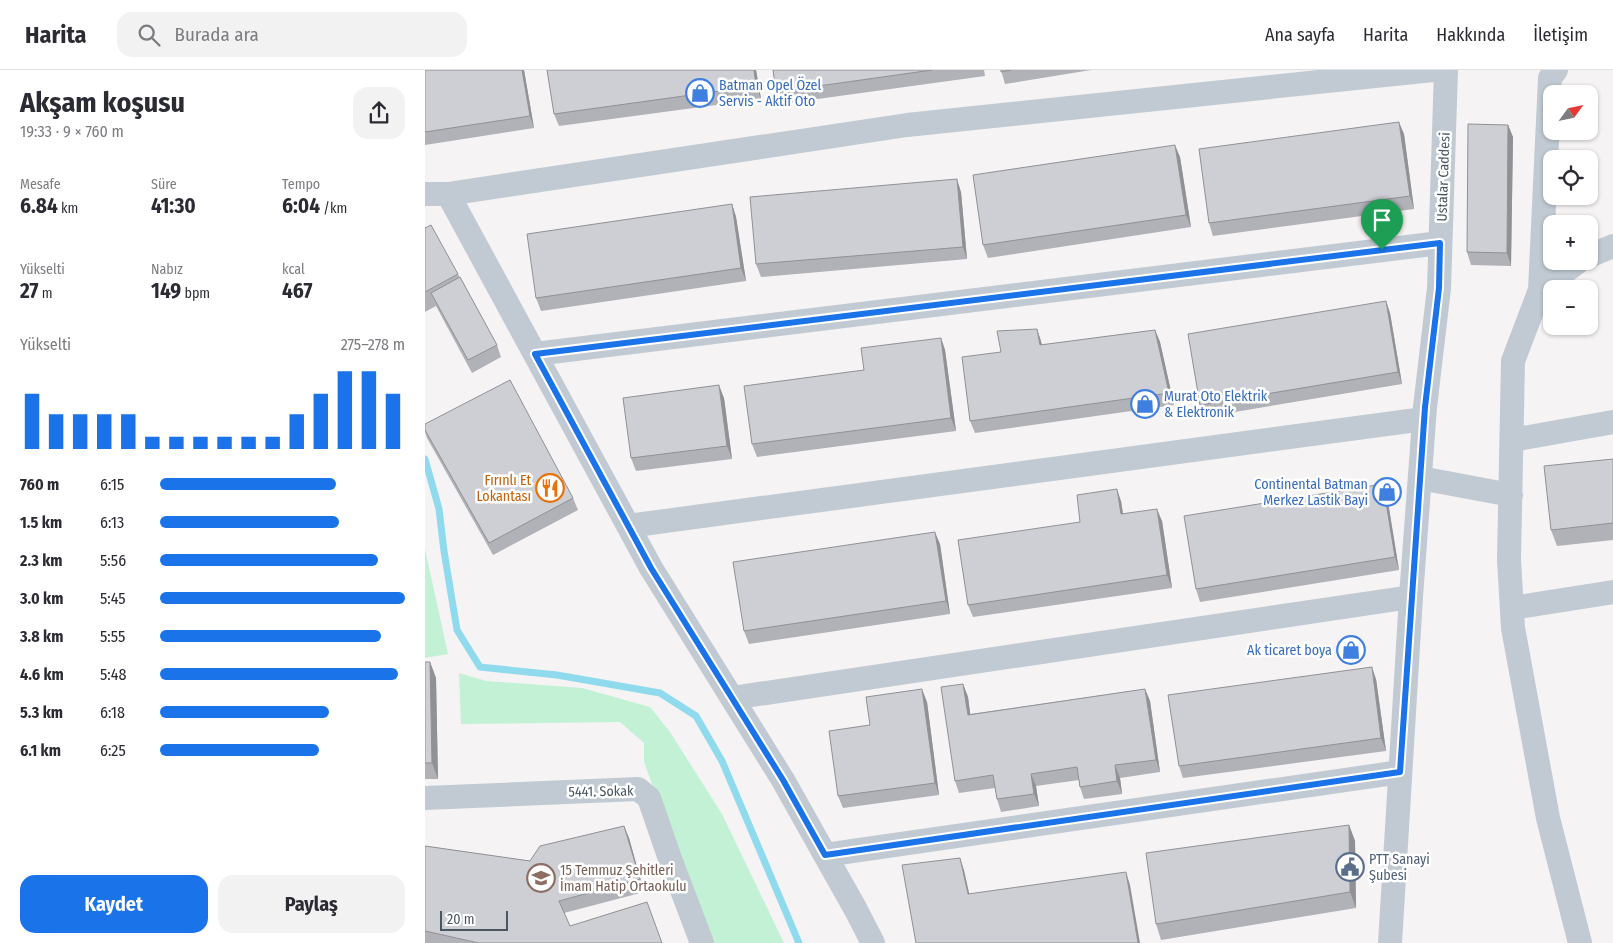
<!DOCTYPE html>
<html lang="tr">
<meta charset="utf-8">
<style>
:root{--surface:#fff;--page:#f2f2f3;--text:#2b2b33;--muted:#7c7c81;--line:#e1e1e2;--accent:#1a73e8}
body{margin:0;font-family:"Fira Sans Condensed",sans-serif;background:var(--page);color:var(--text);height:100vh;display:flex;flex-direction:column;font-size:19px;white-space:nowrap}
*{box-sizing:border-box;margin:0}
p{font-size:16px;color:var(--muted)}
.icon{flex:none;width:28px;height:28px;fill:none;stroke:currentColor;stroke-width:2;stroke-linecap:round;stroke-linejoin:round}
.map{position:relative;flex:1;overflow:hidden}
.sheet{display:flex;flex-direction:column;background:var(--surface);width:425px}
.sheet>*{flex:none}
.needle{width:32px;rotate:57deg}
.fabs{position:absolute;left:1118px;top:15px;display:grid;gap:10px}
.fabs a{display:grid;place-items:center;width:55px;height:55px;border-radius:10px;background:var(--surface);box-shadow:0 1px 4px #0004;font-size:25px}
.scale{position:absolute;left:15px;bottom:12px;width:68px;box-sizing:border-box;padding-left:5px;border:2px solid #4a5661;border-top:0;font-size:14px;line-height:18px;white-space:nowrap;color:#4a5661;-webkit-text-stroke:4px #fff;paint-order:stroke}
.pin{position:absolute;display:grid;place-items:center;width:42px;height:42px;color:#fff;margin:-51px -21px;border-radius:50% 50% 50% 0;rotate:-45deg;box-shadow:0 0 5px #0007}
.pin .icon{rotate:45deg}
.round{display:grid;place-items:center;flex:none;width:52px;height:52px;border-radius:15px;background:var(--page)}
.head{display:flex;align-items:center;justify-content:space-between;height:85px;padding:0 20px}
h1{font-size:28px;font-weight:700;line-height:38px}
.metrics{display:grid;grid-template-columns:repeat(3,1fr);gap:8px;height:85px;padding:5px 20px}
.metrics div{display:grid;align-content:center}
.metrics b{font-size:21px;font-weight:700}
.metrics small{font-size:14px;font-weight:400}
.metrics p{font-size:14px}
.chart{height:140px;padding:10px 20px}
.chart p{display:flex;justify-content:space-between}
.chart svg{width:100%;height:90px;margin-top:5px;stroke:var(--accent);stroke-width:6}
.primary-button{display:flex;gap:10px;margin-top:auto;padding:10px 20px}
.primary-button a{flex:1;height:58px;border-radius:15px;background:var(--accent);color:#fff;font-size:20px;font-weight:700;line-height:58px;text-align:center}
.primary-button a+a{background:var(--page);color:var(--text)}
ul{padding:0 20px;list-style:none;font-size:16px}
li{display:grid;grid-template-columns:80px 60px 1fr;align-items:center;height:38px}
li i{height:12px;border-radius:6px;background:var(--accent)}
header{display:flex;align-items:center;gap:30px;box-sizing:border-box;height:70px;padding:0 25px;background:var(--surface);border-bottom:1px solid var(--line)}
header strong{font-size:24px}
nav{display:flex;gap:28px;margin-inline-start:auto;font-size:18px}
.search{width:350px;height:45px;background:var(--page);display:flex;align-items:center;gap:12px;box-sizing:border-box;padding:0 18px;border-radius:15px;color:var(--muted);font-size:19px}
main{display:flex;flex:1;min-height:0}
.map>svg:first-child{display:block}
</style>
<header>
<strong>Harita</strong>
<div class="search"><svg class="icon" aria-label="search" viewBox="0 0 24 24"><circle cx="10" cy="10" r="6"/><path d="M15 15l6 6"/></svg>Burada ara</div>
<nav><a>Ana sayfa</a><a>Harita</a><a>Hakkında</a><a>İletişim</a></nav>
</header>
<main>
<section class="sheet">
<div class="head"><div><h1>Akşam koşusu</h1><p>19:33 · 9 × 760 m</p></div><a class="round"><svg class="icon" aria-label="share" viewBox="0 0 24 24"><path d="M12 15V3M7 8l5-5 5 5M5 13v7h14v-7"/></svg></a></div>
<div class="metrics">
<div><p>Mesafe</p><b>6.84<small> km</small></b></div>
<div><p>Süre</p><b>41:30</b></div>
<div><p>Tempo</p><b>6:04<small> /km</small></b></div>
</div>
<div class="metrics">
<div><p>Yükselti</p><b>27<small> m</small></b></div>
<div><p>Nabız</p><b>149<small> bpm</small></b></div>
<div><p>kcal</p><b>467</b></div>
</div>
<div class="chart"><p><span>Yükselti</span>275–278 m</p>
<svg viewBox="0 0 160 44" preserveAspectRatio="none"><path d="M5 44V17M15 44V27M25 44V27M35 44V27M45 44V27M55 44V38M65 44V38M75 44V38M85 44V38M95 44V38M105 44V38M115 44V27M125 44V17M135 44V6M145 44V6M155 44V17"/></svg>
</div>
<ul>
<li><b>760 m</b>6:15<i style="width:72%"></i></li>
<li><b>1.5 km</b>6:13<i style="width:73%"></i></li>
<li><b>2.3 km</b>5:56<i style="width:89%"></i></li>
<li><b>3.0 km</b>5:45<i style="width:100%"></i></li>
<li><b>3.8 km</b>5:55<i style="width:90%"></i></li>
<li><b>4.6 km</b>5:48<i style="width:97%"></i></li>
<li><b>5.3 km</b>6:18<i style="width:69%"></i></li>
<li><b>6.1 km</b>6:25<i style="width:65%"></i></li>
</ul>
<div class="primary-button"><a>Kaydet</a><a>Paylaş</a></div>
</section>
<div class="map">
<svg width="1188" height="873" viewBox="0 0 1188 873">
<rect width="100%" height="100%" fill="#f5f3f3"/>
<!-- green -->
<path fill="#c3f1d5" d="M 0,479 L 23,584 L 0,588 Z
M 34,603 L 61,611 L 157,618 L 225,637 L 245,662 L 297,744 L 359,873 L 286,873 L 219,692 L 219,673 L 195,652 L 36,654 Z"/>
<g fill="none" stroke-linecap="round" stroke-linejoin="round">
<!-- stream -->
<path stroke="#90daee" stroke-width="7" d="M 0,389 L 14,439 L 19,481 L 32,560 L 55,597 L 132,605 L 235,623 L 271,646 L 297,691 L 374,873"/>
<!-- minor -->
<path stroke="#c1cad2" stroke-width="24" d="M 0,124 L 23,124 L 482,55 L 1008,0
M 23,124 L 226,498 L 358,710 L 431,840 L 448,873
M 1164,186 L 1188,176
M 1154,191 L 1115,220 L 1088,291 L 1084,490 L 1088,558 L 1123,748 L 1155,873
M 1115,220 L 1125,8 L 1131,0
M 110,284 L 1015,173
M 1087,370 L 1188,352
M 995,408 L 1086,425
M 203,456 L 999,349
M 1087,538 L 1188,522
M 307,628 L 986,527
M 0,728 L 213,719 L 224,728 L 244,786 L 277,873
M 400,785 L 975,702
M 965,873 L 986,527 L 1000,337 L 1014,218 L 1021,0"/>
</g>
<!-- wall -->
<path fill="#b0b2b7" d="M 0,0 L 99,0 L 109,58 L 0,75 Z
M 122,0 L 331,0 L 336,29 L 134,56 L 129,44 Z
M 348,0 L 559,0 L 560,6 L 356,34 L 351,22 Z
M 576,0 L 666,0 L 580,14 Z
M 1083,55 L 1088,67 L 1086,196 L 1046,195 L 1042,182 Z
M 979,64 L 989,139 L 788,166 L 784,153 Z
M 755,87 L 766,157 L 563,188 L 558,175 Z
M 536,122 L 542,189 L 336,207 L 331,194 Z
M 307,134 L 311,147 L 321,211 L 116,241 L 111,228 Z
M 0,158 L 33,204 L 72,275 L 76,287 L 47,303 L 11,236 L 0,242 Z
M 961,231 L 965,243 L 977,314 L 780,347 L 775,335 Z
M 612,259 L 617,275 L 730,260 L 735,272 L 749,335 L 550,363 L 545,351 L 576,282 Z
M 516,268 L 520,280 L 531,361 L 332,387 L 327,374 L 439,300 Z
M 299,328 L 307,389 L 211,401 L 206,388 Z
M 0,354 L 148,428 L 153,440 L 68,485 L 2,368 L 0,362 Z
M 1188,389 L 1188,470 L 1132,476 L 1126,460 Z
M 962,426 L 974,500 L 775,532 L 771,519 Z
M 696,431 L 698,444 L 737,451 L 747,518 L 548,547 L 543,535 L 655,452 Z
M 515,474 L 525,544 L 324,574 L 319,561 Z
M 0,592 L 5,592 L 11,608 L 13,709 L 0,709 Z
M 951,609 L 961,681 L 758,708 L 754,696 Z
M 538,614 L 543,627 L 545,644 L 720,619 L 725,631 L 735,702 L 695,708 L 697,724 L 659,729 L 655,717 L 654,710 L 611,716 L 614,736 L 576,742 L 572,729 L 570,718 L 534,723 L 530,711 Z
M 502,632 L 514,725 L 418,738 L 413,726 L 445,655 Z
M 924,755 L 930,771 L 931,838 L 736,870 L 731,854 Z
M 199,756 L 204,768 L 219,822 L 139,843 L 145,856 L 237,873 L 0,873 L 0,776 L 105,791 Z"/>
<!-- shaded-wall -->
<path fill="#909195" d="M 97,0 L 99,0 L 109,58 L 105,46 Z
M 329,0 L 331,0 L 336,29 L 331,16 Z
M 974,52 L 979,64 L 989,139 L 985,126 Z
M 1083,55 L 1088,67 L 1086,196 L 1082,183 Z
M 750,75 L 755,87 L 766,157 L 761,145 Z
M 532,109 L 536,122 L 542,189 L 538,177 Z
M 307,134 L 311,147 L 321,211 L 316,198 Z
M 961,231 L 965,243 L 977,314 L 973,302 Z
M 612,259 L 616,271 L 619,288 L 615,275 Z
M 730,260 L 735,272 L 749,335 L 744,323 Z
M 516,268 L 520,280 L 531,361 L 526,348 Z
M 294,315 L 299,328 L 307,389 L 302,376 Z
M 958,414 L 962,426 L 974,500 L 970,487 Z
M 692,419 L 696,431 L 700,457 L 696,444 Z
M 732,439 L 737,451 L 747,518 L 742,505 Z
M 510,462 L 515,474 L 525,544 L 521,531 Z
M 5,592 L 11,608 L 13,709 L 7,693 Z
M 947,597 L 951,609 L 961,681 L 956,668 Z
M 538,614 L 543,627 L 547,657 L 543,645 Z
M 497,619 L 502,632 L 514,725 L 510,713 Z
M 720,619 L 725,631 L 735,702 L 731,690 Z
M 690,695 L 695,708 L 697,724 L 692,711 Z
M 606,704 L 611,716 L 614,736 L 609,724 Z
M 924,755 L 930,771 L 931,838 L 925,822 Z
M 199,756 L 204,768 L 219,822 L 215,809 Z
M 535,788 L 539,800 L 547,836 L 543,824 Z
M 701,802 L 705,815 L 715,873 L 713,873 Z"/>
<!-- building -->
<path fill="#cdcfd5" stroke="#909195" d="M 0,0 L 97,0 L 105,46 L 0,62 Z
M 122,0 L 329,0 L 331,16 L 129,44 Z
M 348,0 L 507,0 L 351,22 Z
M 576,0 L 586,0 L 576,2 Z
M 974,52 L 985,126 L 784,153 L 774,79 Z
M 1043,54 L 1083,55 L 1082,183 L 1042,182 Z
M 750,75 L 761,145 L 558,175 L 548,105 Z
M 532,109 L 538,177 L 331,194 L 325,127 Z
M 307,134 L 316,198 L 111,228 L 102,164 Z
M 6,155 L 33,204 L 0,222 L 0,158 Z
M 35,207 L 72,275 L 43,290 L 6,223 Z
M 961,231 L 973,302 L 775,335 L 763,264 Z
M 612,259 L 615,275 L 730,260 L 744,323 L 545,351 L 537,287 L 576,282 L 572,261 Z
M 516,268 L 526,348 L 327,374 L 319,316 L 439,300 L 436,278 Z
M 85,310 L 148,428 L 64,473 L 0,360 L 0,354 Z
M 294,315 L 302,376 L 206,388 L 198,328 Z
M 1188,389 L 1188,453 L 1126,460 L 1119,396 Z
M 958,414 L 970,487 L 771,519 L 759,446 Z
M 692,419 L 696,444 L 732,439 L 742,505 L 543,535 L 533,470 L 655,452 L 652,425 Z
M 510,462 L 521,531 L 319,561 L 308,492 Z
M 0,592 L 5,592 L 7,693 L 0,693 Z
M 947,597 L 956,668 L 754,696 L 743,625 Z
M 538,614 L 543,645 L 720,619 L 731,690 L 690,695 L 692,711 L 655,717 L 652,697 L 606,704 L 609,724 L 572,729 L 568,705 L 530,711 L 516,617 Z
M 497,619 L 510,713 L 413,726 L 404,661 L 445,655 L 441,627 Z
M 924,755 L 925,822 L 731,854 L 721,783 Z
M 199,756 L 215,809 L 134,831 L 145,856 L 222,832 L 237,873 L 54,873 L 0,861 L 0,776 L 105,791 L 115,776 Z
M 535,788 L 543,824 L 701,802 L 713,873 L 491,873 L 477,795 Z"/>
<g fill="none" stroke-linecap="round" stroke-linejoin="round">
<defs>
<path id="route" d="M 1015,173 L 1014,218 L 1000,337 L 975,702 L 400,785 L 358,710 L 226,498 L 110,284 Z"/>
</defs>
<!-- route casing -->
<use href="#route" stroke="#fff" stroke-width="10"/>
<!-- route -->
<use href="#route" stroke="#1a73e8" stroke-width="6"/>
</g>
<!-- icons -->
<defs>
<symbol id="shop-ring" viewBox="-11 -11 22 22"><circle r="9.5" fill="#fff" stroke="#3f7fe0" stroke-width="1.5"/><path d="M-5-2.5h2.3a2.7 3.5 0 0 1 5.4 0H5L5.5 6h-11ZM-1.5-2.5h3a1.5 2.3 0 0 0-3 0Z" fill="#3f7fe0"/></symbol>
<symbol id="restaurant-ring" viewBox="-11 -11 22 22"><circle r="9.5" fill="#fff" stroke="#e8710a" stroke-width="1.5"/><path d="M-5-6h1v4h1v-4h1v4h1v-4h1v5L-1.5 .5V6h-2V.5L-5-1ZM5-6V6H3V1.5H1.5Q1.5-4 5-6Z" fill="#e8710a"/></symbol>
<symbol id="civic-ring" viewBox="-11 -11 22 22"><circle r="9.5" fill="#fff" stroke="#5c6f8a" stroke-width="1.5"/><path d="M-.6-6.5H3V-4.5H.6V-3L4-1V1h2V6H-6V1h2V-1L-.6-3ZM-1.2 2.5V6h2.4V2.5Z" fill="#5c6f8a"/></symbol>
<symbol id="school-ring" viewBox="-11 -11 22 22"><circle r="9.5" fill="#fff" stroke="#8d6e63" stroke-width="1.5"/><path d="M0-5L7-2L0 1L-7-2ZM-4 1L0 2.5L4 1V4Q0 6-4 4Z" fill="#8d6e63"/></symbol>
</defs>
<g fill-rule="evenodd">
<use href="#shop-ring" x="259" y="7" width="32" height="32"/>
<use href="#shop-ring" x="704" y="318" width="32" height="32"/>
<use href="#restaurant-ring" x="109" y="402" width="32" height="32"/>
<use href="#shop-ring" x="946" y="406" width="32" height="32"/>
<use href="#shop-ring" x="910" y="564" width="32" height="32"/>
<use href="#civic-ring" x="909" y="781" width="32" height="32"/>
<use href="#school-ring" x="100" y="792" width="32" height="32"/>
</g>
<g text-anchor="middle" stroke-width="5" stroke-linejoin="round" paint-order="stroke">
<!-- shop labels -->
<g font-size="14" fill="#366cbe" stroke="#fff" text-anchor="start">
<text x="294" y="20">Batman Opel Özel<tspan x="294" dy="16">Servis - Aktif Oto</tspan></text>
<text x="739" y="331">Murat Oto Elektrik<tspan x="739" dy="16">&amp; Elektronik</tspan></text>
<text x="943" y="419" text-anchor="end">Continental Batman<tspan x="943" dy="16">Merkez Lastik Bayi</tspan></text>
<text x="907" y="585" text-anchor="end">Ak ticaret boya</text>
</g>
<!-- street labels -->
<g font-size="14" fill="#4a5661" stroke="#fff">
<text transform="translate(1018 107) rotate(-88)" y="5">Ustalar Caddesi</text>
<text transform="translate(176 721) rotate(-1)" y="5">5441. Sokak</text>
</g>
<!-- food labels -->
<g font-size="14" fill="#c56008" stroke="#fff" text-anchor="end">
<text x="106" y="415">Fırınlı Et<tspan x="106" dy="16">Lokantası</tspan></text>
</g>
<!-- service labels -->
<g font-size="14" fill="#4e5e75" stroke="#fff" text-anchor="start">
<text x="944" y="794">PTT Sanayi<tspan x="944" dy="16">Şubesi</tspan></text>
</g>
<!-- education labels -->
<g font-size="14" fill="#785e54" stroke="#fff" text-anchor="start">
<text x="135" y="805">15 Temmuz Şehitleri<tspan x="135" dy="16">İmam Hatip Ortaokulu</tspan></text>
</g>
</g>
</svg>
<div class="fabs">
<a><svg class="needle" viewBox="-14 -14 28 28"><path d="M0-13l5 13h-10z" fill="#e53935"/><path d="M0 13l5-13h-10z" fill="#7c7c81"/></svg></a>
<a><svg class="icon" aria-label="locate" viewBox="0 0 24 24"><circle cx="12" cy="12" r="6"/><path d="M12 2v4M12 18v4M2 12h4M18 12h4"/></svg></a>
<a>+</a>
<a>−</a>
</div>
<div class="scale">20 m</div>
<div class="pin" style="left:957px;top:180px;background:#1e9e55"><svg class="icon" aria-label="arrive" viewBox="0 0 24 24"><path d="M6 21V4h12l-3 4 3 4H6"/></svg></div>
</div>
</main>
